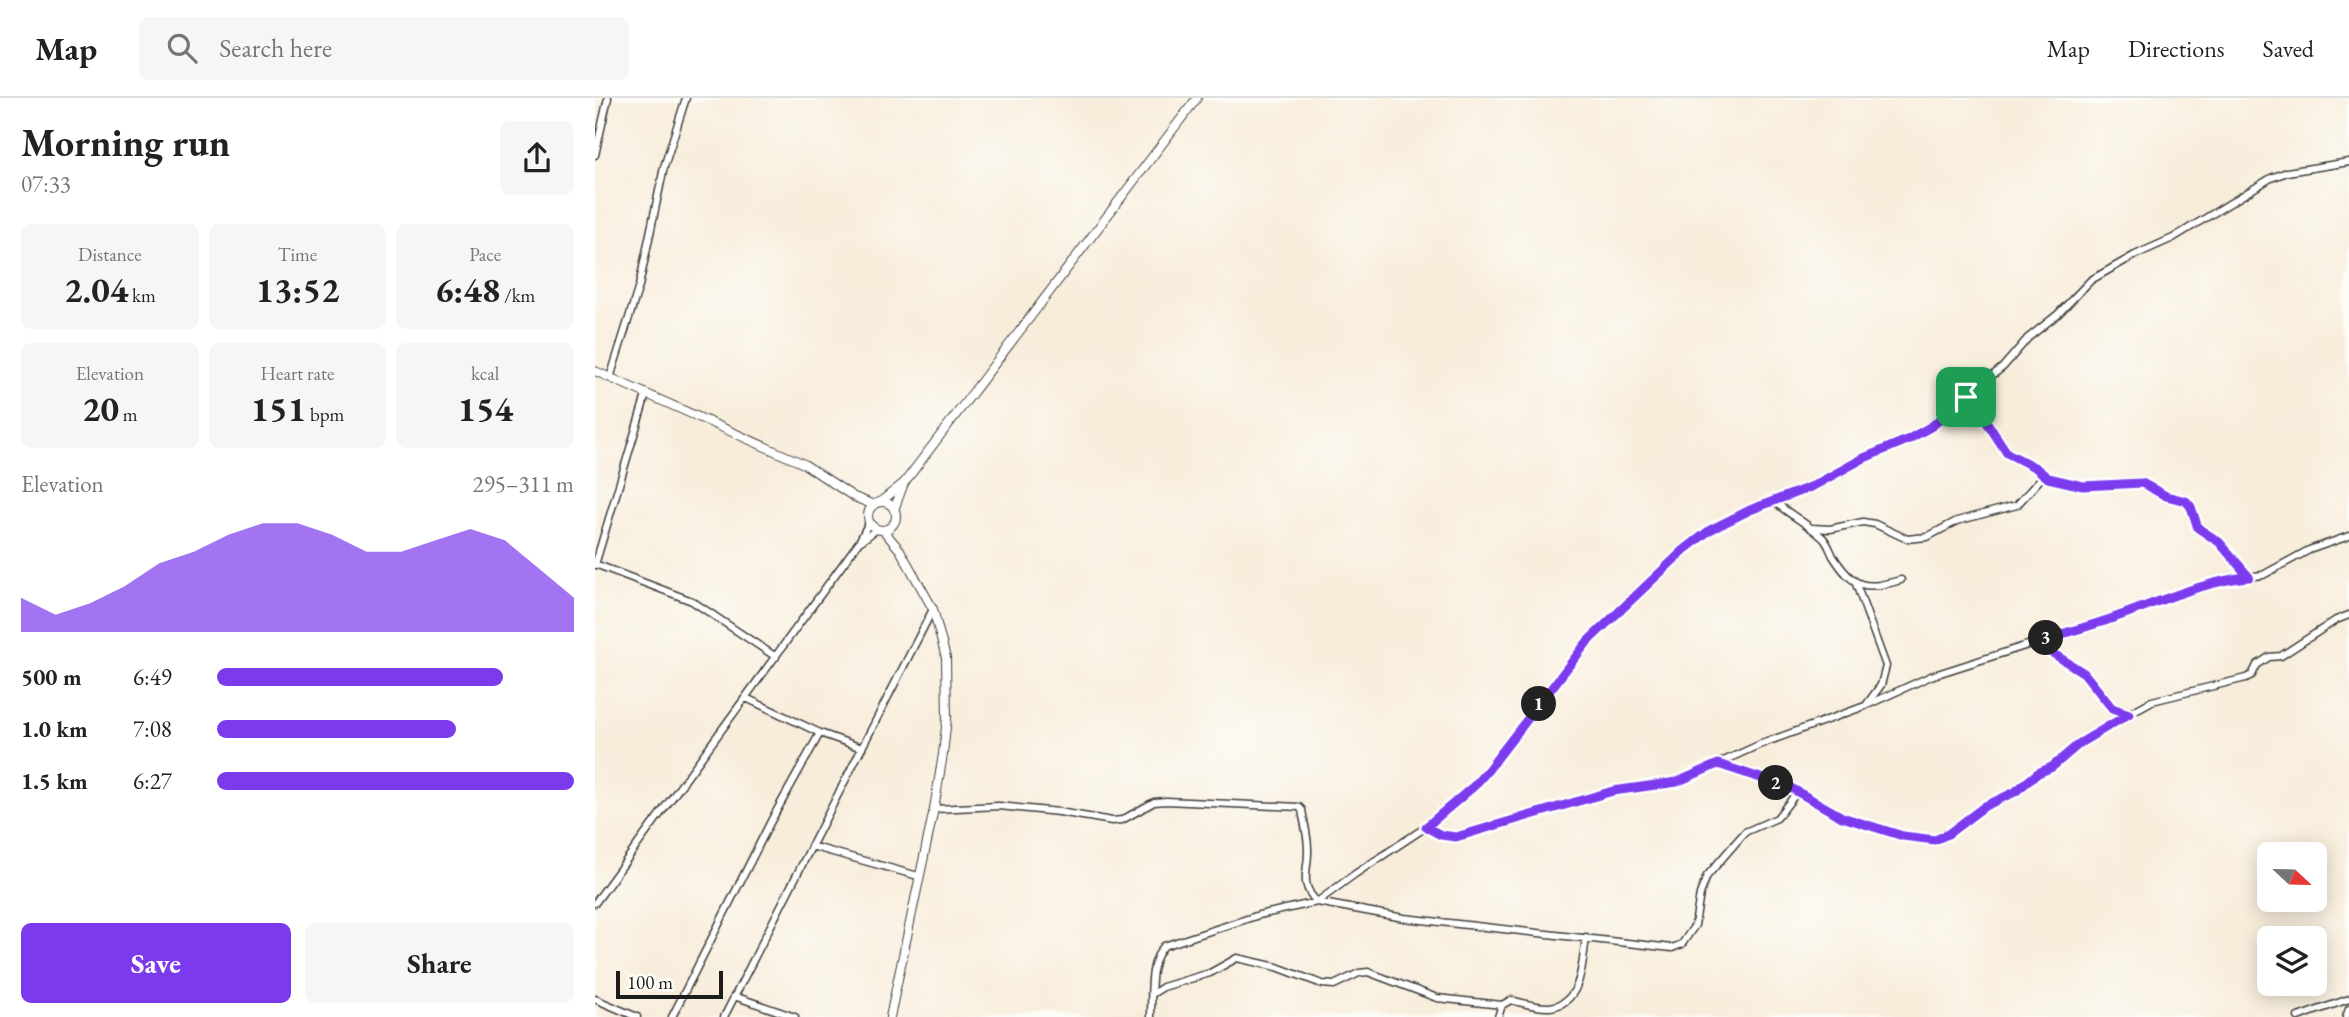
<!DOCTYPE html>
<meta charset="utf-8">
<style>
:root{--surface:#fff;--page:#f6f6f6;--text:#222;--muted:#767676;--line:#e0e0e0;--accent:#7c3aed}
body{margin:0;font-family:"EB Garamond",serif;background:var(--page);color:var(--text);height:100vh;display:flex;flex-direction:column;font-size:26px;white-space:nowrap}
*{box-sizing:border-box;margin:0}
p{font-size:23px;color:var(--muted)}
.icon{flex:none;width:38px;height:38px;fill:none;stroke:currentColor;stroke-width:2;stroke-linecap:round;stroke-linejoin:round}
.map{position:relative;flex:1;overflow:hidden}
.side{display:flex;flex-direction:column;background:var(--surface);width:595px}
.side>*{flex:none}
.needle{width:46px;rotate:112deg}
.buttons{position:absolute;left:1662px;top:744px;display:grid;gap:14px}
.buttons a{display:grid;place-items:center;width:70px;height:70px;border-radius:10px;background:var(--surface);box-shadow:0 4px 18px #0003;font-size:35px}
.scale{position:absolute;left:21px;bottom:18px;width:107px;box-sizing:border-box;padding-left:7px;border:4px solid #1c1c1c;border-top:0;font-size:19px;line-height:24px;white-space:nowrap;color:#1c1c1c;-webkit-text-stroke:5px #fdfcf7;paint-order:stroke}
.pin{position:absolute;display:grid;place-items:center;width:60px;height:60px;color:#fff;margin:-30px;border-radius:14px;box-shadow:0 4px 10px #0006}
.km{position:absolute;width:35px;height:35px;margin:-18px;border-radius:50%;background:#222;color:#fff;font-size:19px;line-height:35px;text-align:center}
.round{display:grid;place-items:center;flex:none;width:74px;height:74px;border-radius:10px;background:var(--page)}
.headline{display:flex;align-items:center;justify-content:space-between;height:119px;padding:0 21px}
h1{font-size:38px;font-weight:700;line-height:52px}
.metrics{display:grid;grid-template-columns:repeat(3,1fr);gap:10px;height:119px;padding:7px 21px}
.metrics div{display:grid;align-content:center;border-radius:10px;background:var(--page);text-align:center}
.metrics b{font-size:35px;font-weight:700}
.metrics small{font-size:19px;font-weight:400}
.metrics p{font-size:19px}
.chart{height:196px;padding:14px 21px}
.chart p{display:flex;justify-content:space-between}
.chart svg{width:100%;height:126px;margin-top:7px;fill:var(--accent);opacity:.7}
.action{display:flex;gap:14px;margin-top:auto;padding:14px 21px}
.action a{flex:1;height:80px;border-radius:10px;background:var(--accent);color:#fff;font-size:28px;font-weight:700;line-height:80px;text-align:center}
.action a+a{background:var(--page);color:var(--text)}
ul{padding:0 21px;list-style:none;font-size:23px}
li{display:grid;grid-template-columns:112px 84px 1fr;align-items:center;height:52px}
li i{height:18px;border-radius:9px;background:var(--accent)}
header{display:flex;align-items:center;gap:42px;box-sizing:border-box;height:98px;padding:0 35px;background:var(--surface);border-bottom:2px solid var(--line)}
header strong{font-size:33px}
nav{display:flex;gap:38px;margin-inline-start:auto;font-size:24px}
.search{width:490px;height:63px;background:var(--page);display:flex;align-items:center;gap:18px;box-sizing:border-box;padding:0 24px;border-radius:10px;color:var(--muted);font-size:26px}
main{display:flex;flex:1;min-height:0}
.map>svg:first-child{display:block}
</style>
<header>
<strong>Map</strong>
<div class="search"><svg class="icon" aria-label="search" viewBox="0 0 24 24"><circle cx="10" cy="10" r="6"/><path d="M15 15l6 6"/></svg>Search here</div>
<nav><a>Map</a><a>Directions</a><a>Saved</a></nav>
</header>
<main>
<section class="side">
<div class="headline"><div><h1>Morning run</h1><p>07:33</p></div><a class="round"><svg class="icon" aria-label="share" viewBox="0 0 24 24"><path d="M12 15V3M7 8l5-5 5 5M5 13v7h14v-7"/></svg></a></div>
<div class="metrics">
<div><p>Distance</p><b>2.04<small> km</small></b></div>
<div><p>Time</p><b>13:52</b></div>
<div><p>Pace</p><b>6:48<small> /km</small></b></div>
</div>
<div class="metrics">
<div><p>Elevation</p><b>20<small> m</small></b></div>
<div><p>Heart rate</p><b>151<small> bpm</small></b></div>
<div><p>kcal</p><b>154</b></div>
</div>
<div class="chart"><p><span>Elevation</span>295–311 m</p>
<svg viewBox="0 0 160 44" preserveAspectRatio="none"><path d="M0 44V32L10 38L20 34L30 28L40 20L50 16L60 10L70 6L80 6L90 10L100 16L110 16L120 12L130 8L140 12L150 22L160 32V44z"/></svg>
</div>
<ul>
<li><b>500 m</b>6:49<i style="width:80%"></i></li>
<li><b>1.0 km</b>7:08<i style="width:67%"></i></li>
<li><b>1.5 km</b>6:27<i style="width:100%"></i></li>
</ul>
<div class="action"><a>Save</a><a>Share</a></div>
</section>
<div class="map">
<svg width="1754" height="919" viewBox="0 0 1754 919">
<rect width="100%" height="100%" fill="#fdfcf7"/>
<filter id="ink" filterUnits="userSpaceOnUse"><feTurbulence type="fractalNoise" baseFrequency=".0143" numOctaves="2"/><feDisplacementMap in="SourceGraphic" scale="14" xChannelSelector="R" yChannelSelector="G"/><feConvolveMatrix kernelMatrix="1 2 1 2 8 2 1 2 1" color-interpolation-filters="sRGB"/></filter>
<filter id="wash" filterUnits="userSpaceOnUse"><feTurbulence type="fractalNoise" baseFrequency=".00686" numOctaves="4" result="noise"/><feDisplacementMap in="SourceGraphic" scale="28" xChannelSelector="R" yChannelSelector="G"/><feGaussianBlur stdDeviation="1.57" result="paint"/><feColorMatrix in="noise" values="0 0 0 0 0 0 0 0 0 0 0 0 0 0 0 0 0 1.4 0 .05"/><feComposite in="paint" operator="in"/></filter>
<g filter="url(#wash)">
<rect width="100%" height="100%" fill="#f8eddb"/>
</g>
<g filter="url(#ink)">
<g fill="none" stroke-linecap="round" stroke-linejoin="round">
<defs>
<path id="street" d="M 0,57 L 13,0
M 15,280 L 44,188 L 69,69 L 91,0
M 1371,299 L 1385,314 L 1413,355 L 1441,370 L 1453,380 L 1488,388 L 1540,384 L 1571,398 L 1592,403 L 1596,409 L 1603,430 L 1624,444 L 1654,479
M 1180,404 C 1195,417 1213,426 1228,440 C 1233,445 1235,452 1238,458 C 1259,491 1270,492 1306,482
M 1217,430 L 1235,431 L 1268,424 L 1280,426 L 1312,441 L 1332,439 L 1362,423 L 1422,407 L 1449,377
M 266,443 L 282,431
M 0,466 L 97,503 L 181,559
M 0,467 L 51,297
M 1261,486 L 1291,568 L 1286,587 L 1272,606
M 1440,544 L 1489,575 L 1517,610 L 1533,616
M 151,600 L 225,635 L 267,650
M 1123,666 L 1196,690 L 1247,719 L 1309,738 L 1340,742 L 1353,735 L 1390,708 L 1420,694 L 1443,675 L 1457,669 L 1484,645 L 1533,616 L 1557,603 L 1651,580 L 1657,577 L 1662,567 L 1674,559 L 1686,558 L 1741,522 L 1754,517
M 339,711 L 404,708 L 464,714 L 517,723 L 527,722 L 559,704 L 571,703 L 704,709 L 707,712 C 709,725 713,738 713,751 C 714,773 703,785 722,804 L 809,820 L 1077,850 L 1087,846 L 1100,827 L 1105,796 L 1112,778 L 1150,734 L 1182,720 L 1203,693
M 831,729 L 846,737 L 861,739 L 1018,693 L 1082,684 L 1166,646 L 1270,608 L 1336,578 L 1520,519 L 1568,501 L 1640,480 L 1668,477 L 1714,452 L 1754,438
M 216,748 L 323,778
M 0,805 L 264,444 L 274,424
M 557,896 L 568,889 L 615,875 L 642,860 L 682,869 L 727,886 L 739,887 L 764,875 L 773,874 L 842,900 L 907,907 L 916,902 C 928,905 943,910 955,909 C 988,905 987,864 991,839
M 139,898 L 200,919
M 0,901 L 42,919
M 77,919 L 176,723 L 225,635
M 129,919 L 338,511
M 556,919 C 557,897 553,865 569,848 L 664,817 L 722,804 L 760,776 L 831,729 L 879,688 L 893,672 L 993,543 L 1089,452 L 1115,432 L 1155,412 L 1218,389 L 1269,361 L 1324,336 L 1408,269 L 1433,240 L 1463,216 L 1496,182 L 1540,157 L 1578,140 L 1676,80 L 1692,74 L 1754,64
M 903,919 L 907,907
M 1703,919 L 1754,901
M 1751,919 L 1754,911"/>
<path id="secondary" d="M 0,273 L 209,366 L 259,399 L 279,407
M 285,404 L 309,385 L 602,0
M273 418a14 14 0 1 1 28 0a14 14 0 1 1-28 0Z
M 299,412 L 309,385
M 288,432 L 305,452 L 338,511 L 351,560 L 352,620 L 348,656 L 339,711 L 295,919"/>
</defs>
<!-- street casing -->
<use href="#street" stroke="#3d3b39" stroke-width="9"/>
<!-- secondary casing -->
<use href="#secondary" stroke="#3d3b39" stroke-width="10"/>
<!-- street -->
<use href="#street" stroke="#fff" stroke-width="6"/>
<!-- secondary -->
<use href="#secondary" stroke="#fff" stroke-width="8"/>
</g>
</g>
<g fill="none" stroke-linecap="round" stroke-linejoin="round" filter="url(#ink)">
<defs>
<path id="route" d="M 1371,299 L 1385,314 L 1412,355 L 1441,370 L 1453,380 L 1488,388 L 1547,385 L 1571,398 L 1591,403 L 1596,409 L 1603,430 L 1624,444 L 1654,479 C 1613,482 1563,504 1524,518 C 1497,528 1468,535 1440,544 L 1489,575 L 1517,610 L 1534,616 L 1485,645 L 1457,669 L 1443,675 L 1420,694 L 1390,708 L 1353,736 L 1340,742 L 1308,738 L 1247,719 L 1196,690 L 1123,666 L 1082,684 L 1018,693 L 861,739 L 846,737 L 831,729 L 879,688 L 893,672 L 993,543 L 1089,452 L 1115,432 L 1155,412 L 1218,388 L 1269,360 L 1312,342 L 1337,328 Z"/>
</defs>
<!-- route casing -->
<use href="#route" stroke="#fff" stroke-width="14"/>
<!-- route -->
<use href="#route" stroke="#7c3aed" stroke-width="9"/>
</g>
</svg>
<div class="buttons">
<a><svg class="needle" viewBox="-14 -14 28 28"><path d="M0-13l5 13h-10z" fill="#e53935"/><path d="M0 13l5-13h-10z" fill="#767676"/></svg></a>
<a><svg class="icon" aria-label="layers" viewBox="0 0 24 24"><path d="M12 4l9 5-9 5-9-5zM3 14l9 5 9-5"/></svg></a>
</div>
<div class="scale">100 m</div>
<div class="pin" style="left:1371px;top:299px;background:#1e9e55"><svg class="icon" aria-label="arrive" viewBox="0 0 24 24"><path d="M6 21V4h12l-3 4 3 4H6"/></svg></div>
<b class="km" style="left:944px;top:606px">1</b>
<b class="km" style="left:1181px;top:685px">2</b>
<b class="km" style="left:1451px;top:540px">3</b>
</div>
</main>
